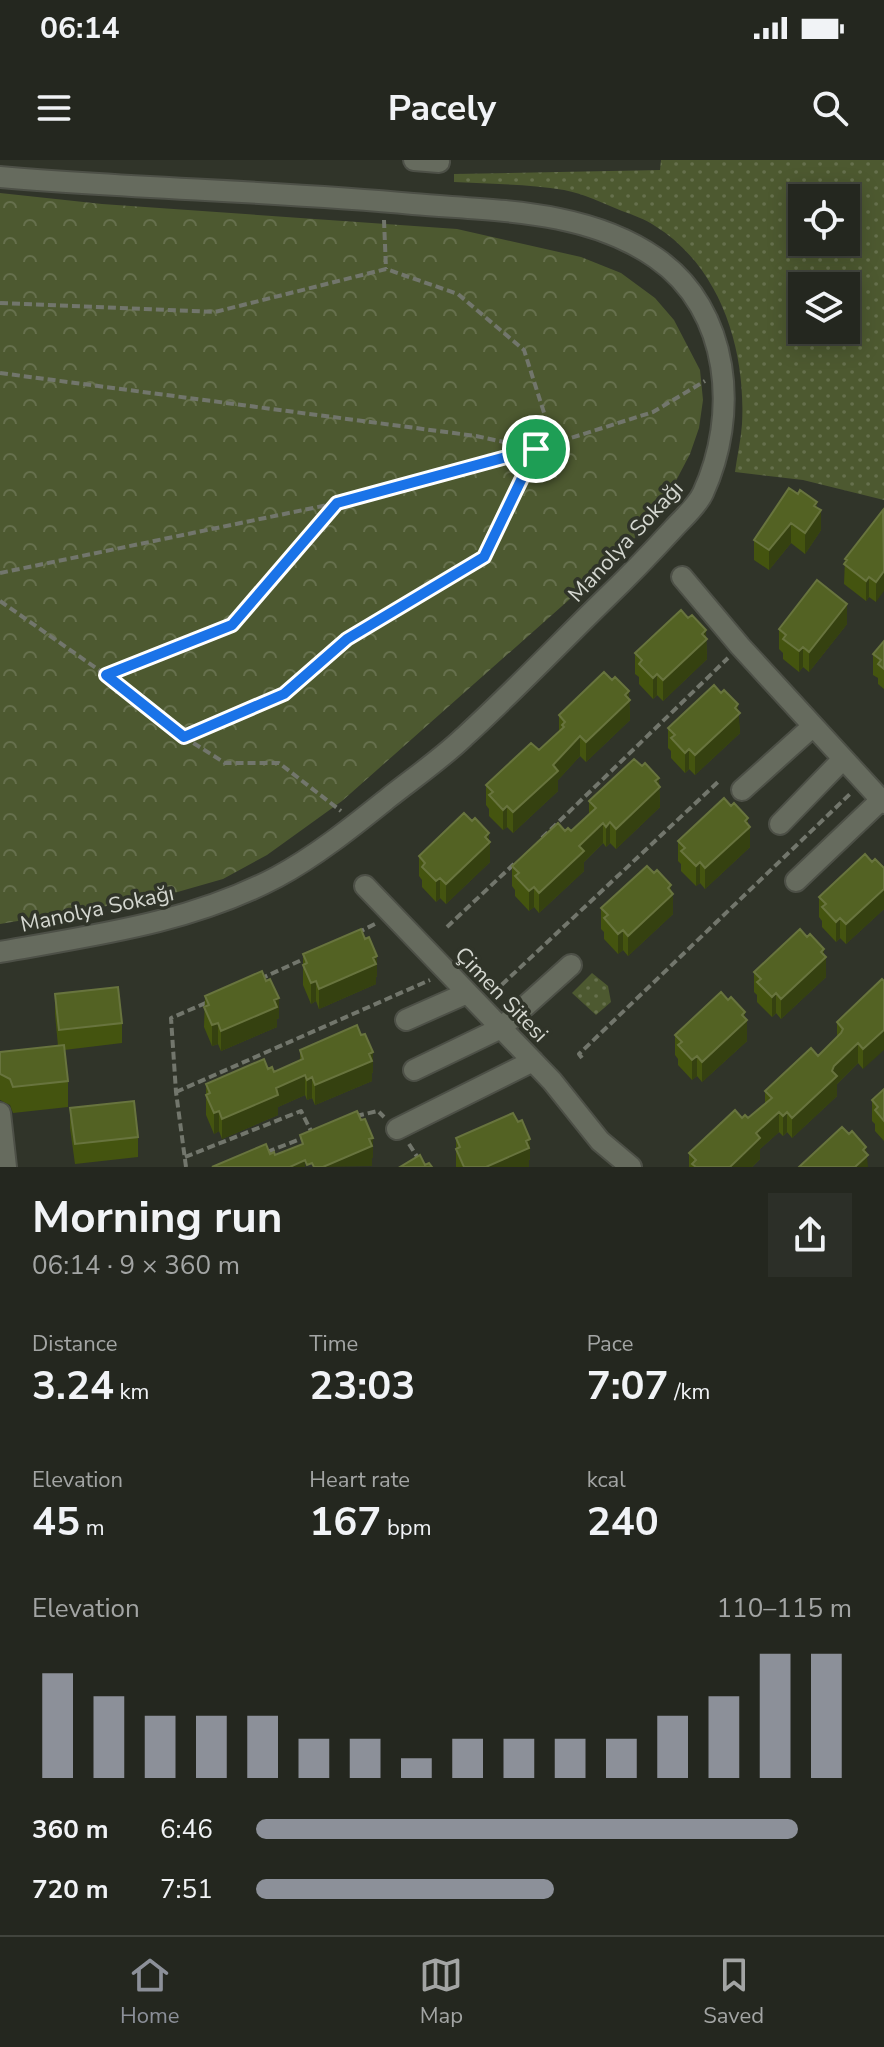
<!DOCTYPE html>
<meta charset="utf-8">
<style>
:root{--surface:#24271f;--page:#2c2f28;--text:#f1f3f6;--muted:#a3a5a4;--line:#41443d;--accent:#8c9099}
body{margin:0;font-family:"Nunito Sans",sans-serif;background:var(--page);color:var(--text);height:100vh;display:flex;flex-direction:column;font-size:30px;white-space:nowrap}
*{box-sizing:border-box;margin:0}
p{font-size:26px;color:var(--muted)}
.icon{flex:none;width:44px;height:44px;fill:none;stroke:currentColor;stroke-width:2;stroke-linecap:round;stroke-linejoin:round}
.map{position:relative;height:1007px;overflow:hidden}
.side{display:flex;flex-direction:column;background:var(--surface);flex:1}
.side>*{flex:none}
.buttons{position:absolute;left:788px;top:24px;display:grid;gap:16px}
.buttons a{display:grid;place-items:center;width:72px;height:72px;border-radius:0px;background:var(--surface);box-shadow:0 4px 20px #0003,0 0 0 2px var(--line);font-size:40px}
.pin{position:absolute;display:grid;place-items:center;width:68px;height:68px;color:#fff;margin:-34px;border:4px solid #fff;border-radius:50%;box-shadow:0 2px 8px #0007}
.round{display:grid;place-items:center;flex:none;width:84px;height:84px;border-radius:0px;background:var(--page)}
.summary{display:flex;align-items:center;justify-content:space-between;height:136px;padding:0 32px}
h1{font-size:44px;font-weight:700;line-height:60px}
.figures{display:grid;grid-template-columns:repeat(3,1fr);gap:12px;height:136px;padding:8px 32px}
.figures div{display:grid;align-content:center}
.figures b{font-size:40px;font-weight:700}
.figures small{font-size:22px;font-weight:400}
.figures p{font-size:22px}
.chart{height:224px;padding:16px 32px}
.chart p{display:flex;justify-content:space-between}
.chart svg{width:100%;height:144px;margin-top:8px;stroke:var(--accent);stroke-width:6}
ul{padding:0 32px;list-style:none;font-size:26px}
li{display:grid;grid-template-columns:128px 96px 1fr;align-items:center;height:60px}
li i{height:20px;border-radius:10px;background:var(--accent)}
.status{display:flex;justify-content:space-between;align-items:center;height:56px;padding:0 40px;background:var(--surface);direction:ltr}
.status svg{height:22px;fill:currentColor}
header{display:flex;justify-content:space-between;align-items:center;height:104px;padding:0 32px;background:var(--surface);font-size:36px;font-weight:700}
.dock{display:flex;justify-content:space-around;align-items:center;height:112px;border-top:2px solid var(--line);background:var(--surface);font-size:22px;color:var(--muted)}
.dock a{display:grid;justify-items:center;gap:4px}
.dock .on{color:var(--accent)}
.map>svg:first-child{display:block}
</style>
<div class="status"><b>06:14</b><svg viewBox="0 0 49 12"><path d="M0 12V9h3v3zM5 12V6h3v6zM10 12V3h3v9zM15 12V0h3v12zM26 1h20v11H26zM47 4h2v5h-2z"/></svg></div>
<header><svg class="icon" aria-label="menu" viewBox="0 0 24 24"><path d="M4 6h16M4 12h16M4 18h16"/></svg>Pacely<svg class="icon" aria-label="search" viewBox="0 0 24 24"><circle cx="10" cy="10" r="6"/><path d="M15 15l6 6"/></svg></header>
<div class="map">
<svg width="884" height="1007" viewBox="0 0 884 1007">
<defs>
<pattern id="green-dots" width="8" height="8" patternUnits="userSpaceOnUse" patternTransform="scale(2)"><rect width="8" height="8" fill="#4d5930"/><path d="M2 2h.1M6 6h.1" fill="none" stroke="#66704d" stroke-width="1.8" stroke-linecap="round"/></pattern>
<pattern id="forest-crowns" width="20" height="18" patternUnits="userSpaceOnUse" patternTransform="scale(2)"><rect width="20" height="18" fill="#4d5930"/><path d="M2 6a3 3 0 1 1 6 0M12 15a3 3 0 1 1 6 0" fill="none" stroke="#66704d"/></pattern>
</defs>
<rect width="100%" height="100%" fill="#303429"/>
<!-- green -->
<path fill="url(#green-dots)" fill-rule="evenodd" d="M 661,0 L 884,0 L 884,340 L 803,320 L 735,312 C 737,296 741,280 742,264 C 746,190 721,107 655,66 C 645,59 633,55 622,51 C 603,43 584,34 564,30 C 528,24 491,24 454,22 L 454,14 L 660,10 ZM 846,38 L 846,82 L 802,82 L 802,38 ZM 846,126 L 846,170 L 802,170 L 802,126 Z
M 592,813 L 608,826 L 611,842 L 596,855 L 572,833 Z"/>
<!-- forest -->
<path fill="url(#forest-crowns)" d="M 0,33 L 102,44 L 457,69 L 581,97 L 621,113 L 655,138 L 674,160 L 700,210 L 703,240 L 699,268 L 690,294 L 668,336 L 643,370 L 597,415 L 342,641 L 267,695 L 223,719 L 160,737 L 0,764 Z"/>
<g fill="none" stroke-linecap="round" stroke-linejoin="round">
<defs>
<path id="minor" d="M 414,0 L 439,2
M 0,17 C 138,29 276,31 413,44 C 494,51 586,49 656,98 C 731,150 739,255 703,333 C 697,346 684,357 674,368 C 652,392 629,416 605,439 C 558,485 512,533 464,577 C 440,600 412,619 387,639 C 352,667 316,696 277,717 C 190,763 95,775 0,792
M 682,417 L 740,486 L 884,643
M 742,630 L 812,567
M 780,664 L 843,599
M 796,721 L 881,640
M 365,726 L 552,921 L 600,981 L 631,1007
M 406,860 L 467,833
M 414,910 L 501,868 L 571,805
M 0,953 L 6,1007
M 397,969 L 533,901"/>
</defs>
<!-- minor casing -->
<use href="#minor" stroke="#4d5047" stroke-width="24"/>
<!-- path -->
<path stroke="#72766c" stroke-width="4" stroke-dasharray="8 4" stroke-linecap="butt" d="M 384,60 L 386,109
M 0,143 L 215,152 L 386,109 L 458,134 L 524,190 L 554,284
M 0,213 L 476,276 L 536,289 L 484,397 L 347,479 L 284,534 L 184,577
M 0,413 L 337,343 L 536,289 L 653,252 L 705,221
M 0,441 L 106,515 L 184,577 L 225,603 L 279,603 L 341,651
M 106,515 L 232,465 L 337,343
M 542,678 L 728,498
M 447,767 L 515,703
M 357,773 L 375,764
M 260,819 L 306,798
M 493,833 L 718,622
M 582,898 L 579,894 L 851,633
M 176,932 L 430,820
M 356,956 L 378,951 L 384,957
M 409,984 L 418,998
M 267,992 L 303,978
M 185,997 L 301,951 L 312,973
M 186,1007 L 176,932 L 171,858 L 208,842"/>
<!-- minor -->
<use href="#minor" stroke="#666b5e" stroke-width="20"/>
</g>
<!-- wall -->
<path fill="#44540f" d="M 817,348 L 821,370 L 805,394 L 791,383 L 769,410 L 754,400 L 754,380 Z
M 883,350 L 876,442 L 869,437 L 866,441 L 844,424 L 845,399 Z
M 847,464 L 809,512 L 803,507 L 799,512 L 783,499 L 783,493 L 779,489 L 779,469 Z
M 706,477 L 707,499 L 663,541 L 657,535 L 653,539 L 639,524 L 639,517 L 635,514 L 635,493 Z
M 884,481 L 884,529 L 878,524 L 878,518 L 873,515 L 873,494 Z
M 629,539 L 630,560 L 586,602 L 580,596 L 558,620 L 558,631 L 513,673 L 507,667 L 503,670 L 489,656 L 489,649 L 486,645 L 486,625 L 539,590 L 559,572 L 559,555 Z
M 738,552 L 740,573 L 695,615 L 689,609 L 685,613 L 671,598 L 671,591 L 668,588 L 668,568 Z
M 659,625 L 660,647 L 616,689 L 610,683 L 606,687 L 603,683 L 584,702 L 584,711 L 539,753 L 534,747 L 529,751 L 515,736 L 515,730 L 512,726 L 512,706 L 565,671 L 571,671 L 589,655 L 589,641 Z
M 748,665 L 750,687 L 705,729 L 700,723 L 696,726 L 681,711 L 681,704 L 678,701 L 678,681 Z
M 489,680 L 490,702 L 446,744 L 440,738 L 436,742 L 422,727 L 422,720 L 419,716 L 419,696 Z
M 872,702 L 884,708 L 884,749 L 846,784 L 840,778 L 836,782 L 822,767 L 822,761 L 819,757 L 819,737 Z
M 671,732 L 673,754 L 628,796 L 623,790 L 618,794 L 604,779 L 604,772 L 601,769 L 601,748 Z
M 303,794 L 377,816 L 376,817 L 376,824 L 319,849 L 316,841 L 311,844 L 303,825 Z
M 824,796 L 826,817 L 781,859 L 776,853 L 772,857 L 757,842 L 757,835 L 754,832 L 754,812 Z
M 882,819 L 863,909 L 858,903 L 837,924 L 837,936 L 792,978 L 787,972 L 783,976 L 779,972 L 760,989 L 760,999 L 752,1007 L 689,1007 L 689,993 L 742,958 L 748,958 L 765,944 L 765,931 L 818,896 L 837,878 L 837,862 Z
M 55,834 L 122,863 L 122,883 L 64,890 L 68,921 L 68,947 L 13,953 L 10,945 L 0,940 L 0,892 L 58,886 L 55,854 Z
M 205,836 L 279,858 L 277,859 L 277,867 L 221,891 L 218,884 L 212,886 L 204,867 Z
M 745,859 L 747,881 L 702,922 L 697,916 L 692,920 L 678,905 L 678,899 L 675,895 L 675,875 Z
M 300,890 L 373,912 L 372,913 L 372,921 L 315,945 L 312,938 L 307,940 L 305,935 L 278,947 L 278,955 L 222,979 L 219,971 L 214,974 L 206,955 L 206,924 L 268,909 L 274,912 L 300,901 Z
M 884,929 L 884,981 L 875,971 L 875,964 L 872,961 L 872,940 Z
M 70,948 L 138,977 L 138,997 L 75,1004 L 70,968 Z
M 456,978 L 530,999 L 529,1000 L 529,1007 L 456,1007 Z"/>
<!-- shaded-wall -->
<path fill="#354110" d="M 817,342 L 817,355 L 821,350 L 821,370 L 805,394 L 805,373 Z
M 791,363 L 791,383 L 769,410 L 769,390 Z
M 884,411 L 884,431 L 876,442 L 876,422 Z
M 869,417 L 869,437 L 866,441 L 866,421 Z
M 847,444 L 847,464 L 809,512 L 809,492 Z
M 706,470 L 707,499 L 663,541 L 663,520 Z
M 803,487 L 803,507 L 799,512 L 799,491 Z
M 657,514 L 657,535 L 653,539 L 653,518 Z
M 629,531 L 630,560 L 586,602 L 586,582 Z
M 738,544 L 740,573 L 695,615 L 695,595 Z
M 580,576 L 580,596 L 558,620 L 558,631 L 513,673 L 513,652 L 553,605 Z
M 689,589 L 689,609 L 685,613 L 685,593 Z
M 659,618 L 660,647 L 616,689 L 616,669 Z
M 507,646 L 507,667 L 503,670 L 503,650 Z
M 748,658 L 748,668 L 750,667 L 750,687 L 705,729 L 705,708 Z
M 610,662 L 610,683 L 606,687 L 606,667 Z
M 603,663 L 603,683 L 584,702 L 584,711 L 539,753 L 539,733 L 579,686 Z
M 489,673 L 489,683 L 490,682 L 490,702 L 446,744 L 446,724 Z
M 700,702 L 700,723 L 696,726 L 696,706 Z
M 440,718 L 440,738 L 436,742 L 436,721 Z
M 671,725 L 671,735 L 673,734 L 673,754 L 628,796 L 628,776 Z
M 534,727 L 534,747 L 529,751 L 529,731 Z
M 884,729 L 884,749 L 846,784 L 846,764 Z
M 840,758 L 840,778 L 836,782 L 836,762 Z
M 623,770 L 623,790 L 618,794 L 618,774 Z
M 824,789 L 824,799 L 826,797 L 826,817 L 781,859 L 781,839 Z
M 377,796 L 377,816 L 376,817 L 376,824 L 319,849 L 319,829 Z
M 316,821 L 316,841 L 311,844 L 311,823 Z
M 776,833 L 776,853 L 772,857 L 772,837 Z
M 279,838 L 279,858 L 277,859 L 277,867 L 221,891 L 221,871 Z
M 745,852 L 745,862 L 747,860 L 747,881 L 702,922 L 702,902 Z
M 218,863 L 218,884 L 212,886 L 212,865 Z
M 884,870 L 884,890 L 863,909 L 863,889 Z
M 858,883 L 858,903 L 837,924 L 837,936 L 792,978 L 792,958 L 832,911 L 834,906 Z
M 373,892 L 373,912 L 372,913 L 372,921 L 315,945 L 315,925 Z
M 697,896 L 697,916 L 692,920 L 692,900 Z
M 305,915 L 305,935 L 278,947 L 278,955 L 222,979 L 222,959 L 276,928 Z
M 312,917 L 312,938 L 307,940 L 307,920 Z
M 219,951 L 219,971 L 214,974 L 214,953 Z
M 779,952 L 779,972 L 760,989 L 760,999 L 752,1007 L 730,1007 L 756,973 Z
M 787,952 L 787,972 L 783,976 L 783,956 Z
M 373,978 L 373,998 L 372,998 L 372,1006 L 323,1007 Z
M 530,979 L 530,999 L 529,1000 L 529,1007 L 486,1007 Z
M 866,987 L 868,1007 L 855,1007 L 863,990 Z
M 305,1000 L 305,1007 L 290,1007 Z"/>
<!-- building -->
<path fill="#536223" stroke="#68743e" stroke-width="2" d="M 789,328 L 798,334 L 800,330 L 817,342 L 814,346 L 821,350 L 805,373 L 791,363 L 769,390 L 754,380 Z
M 883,350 L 884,411 L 876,422 L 869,417 L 866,421 L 844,404 L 847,400 L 845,399 Z
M 817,420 L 847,444 L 809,492 L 803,487 L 799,491 L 783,479 L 786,475 L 779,469 Z
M 681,450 L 688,458 L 692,455 L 706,470 L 702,474 L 707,479 L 663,520 L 657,514 L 653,518 L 639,504 L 642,500 L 635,493 Z
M 884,481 L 884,509 L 878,504 L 881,500 L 873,494 Z
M 604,512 L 612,520 L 615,517 L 629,531 L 625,535 L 630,540 L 586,582 L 580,576 L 553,605 L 558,611 L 513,652 L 507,646 L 503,650 L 489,635 L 493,632 L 486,625 L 531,583 L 539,590 L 564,567 L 562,565 L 565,562 L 559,555 Z
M 714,525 L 721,533 L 724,530 L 738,544 L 735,548 L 740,553 L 695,595 L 689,589 L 685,593 L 671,578 L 675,575 L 668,568 Z
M 634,599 L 642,606 L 645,603 L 659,618 L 655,621 L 660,627 L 616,669 L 610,662 L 606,667 L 603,663 L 579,686 L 584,691 L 539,733 L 534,727 L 529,731 L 515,716 L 519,713 L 512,706 L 558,663 L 565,671 L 568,668 L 571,671 L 596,648 L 589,641 Z
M 724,638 L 731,646 L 734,643 L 748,658 L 745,661 L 750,667 L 705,708 L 700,702 L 696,706 L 681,691 L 685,688 L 678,681 Z
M 464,653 L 472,661 L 475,658 L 489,673 L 485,677 L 490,682 L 446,724 L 440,718 L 436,721 L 422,707 L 425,703 L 419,696 Z
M 865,694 L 872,702 L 875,699 L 884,708 L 884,729 L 846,764 L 840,758 L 836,762 L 822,747 L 826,744 L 819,737 Z
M 647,706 L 654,713 L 657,710 L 671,725 L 668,728 L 673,734 L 628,776 L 623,770 L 618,774 L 604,758 L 608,755 L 601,748 Z
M 361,769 L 365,779 L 369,777 L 377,796 L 373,798 L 376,804 L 319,829 L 316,821 L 311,823 L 303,805 L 307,803 L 303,794 Z
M 800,769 L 807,777 L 810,774 L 824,789 L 821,792 L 826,797 L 781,839 L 776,833 L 772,837 L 757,822 L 761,819 L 754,812 Z
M 262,811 L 266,821 L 270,819 L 279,838 L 274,840 L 277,847 L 221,871 L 218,863 L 212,865 L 204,847 L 209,845 L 205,836 Z
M 882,819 L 884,821 L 884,870 L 863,889 L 858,883 L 834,906 L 832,911 L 837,916 L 792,958 L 787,952 L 783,956 L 779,952 L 756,973 L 760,978 L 730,1007 L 696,1007 L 692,1004 L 696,1000 L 689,993 L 735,950 L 742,958 L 745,955 L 748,958 L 772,938 L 765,931 L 811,888 L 818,896 L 841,873 L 843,869 L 837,862 Z
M 118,827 L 122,863 L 59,870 L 55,834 Z
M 721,832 L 728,840 L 731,837 L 745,852 L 742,855 L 747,860 L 702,902 L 697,896 L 692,900 L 678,885 L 682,882 L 675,875 Z
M 357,865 L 361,875 L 365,874 L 373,892 L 369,894 L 372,901 L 315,925 L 312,917 L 307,920 L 305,915 L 276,928 L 278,935 L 222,959 L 219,951 L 214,953 L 206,935 L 210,933 L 206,924 L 264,899 L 268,909 L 272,907 L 274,912 L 303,899 L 300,890 Z
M 64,885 L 68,921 L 13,927 L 10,919 L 0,914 L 0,892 Z
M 884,929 L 884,961 L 875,950 L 878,947 L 872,940 Z
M 134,941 L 138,977 L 75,984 L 70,948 Z
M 357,951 L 361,960 L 365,959 L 373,978 L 369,979 L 372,986 L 323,1007 L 314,1007 L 312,1003 L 307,1005 L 305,1000 L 290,1007 L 212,1007 L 266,984 L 270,994 L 274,992 L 275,995 L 303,984 L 300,975 Z
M 513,953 L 518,962 L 522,960 L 530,979 L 526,981 L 529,988 L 486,1007 L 464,1007 L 456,989 L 460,987 L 456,978 Z
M 842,967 L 849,974 L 852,971 L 866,987 L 863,990 L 868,995 L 855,1007 L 799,1007 Z
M 420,995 L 425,1005 L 429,1003 L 432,1007 L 400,1007 Z"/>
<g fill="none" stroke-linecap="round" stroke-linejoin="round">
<defs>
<path id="route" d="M 536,289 L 484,397 L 347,479 L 284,534 L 184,577 L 106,515 L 232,465 L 337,343 Z"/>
</defs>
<!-- route casing -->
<use href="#route" stroke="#fff" stroke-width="16"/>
<!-- route -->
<use href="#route" stroke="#1a73e8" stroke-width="10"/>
</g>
<g text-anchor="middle" stroke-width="7" stroke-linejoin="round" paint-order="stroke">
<!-- street labels -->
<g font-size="22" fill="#d4d7d0" stroke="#303429">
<text transform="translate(625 381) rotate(-47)" y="8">Manolya Sokağı</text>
<text transform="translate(97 748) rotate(-12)" y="8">Manolya Sokağı</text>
<text transform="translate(502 834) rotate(46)" y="8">Çimen Sitesi</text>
</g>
</g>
</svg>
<div class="buttons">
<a><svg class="icon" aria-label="locate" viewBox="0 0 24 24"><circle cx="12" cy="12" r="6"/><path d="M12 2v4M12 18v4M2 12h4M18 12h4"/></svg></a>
<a><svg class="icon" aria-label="layers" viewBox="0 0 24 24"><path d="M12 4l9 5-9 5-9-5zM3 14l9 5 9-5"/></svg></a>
</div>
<div class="pin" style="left:536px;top:289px;background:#1e9e55"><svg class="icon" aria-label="arrive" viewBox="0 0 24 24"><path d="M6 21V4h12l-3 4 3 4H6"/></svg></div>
</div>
<section class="side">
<div class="summary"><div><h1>Morning run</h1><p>06:14 · 9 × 360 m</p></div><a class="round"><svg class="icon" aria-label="share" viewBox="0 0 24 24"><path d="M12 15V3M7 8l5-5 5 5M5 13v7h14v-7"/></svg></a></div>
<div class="figures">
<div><p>Distance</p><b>3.24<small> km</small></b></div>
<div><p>Time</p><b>23:03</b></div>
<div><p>Pace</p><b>7:07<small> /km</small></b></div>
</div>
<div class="figures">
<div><p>Elevation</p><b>45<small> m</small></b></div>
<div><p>Heart rate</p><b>167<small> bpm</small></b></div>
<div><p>kcal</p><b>240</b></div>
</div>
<div class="chart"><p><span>Elevation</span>110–115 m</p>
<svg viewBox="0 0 160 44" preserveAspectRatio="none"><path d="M5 44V12M15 44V19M25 44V25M35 44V25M45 44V25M55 44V32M65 44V32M75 44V38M85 44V32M95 44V32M105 44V32M115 44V32M125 44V25M135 44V19M145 44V6M155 44V6"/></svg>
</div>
<ul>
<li><b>360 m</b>6:46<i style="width:91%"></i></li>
<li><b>720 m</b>7:51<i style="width:50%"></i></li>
</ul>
</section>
<nav class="dock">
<a class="on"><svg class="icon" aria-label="home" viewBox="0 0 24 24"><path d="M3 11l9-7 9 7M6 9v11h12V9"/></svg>Home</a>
<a><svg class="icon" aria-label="map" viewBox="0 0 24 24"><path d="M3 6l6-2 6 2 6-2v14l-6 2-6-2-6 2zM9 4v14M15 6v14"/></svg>Map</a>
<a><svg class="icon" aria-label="saved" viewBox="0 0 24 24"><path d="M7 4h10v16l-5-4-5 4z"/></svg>Saved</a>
</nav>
